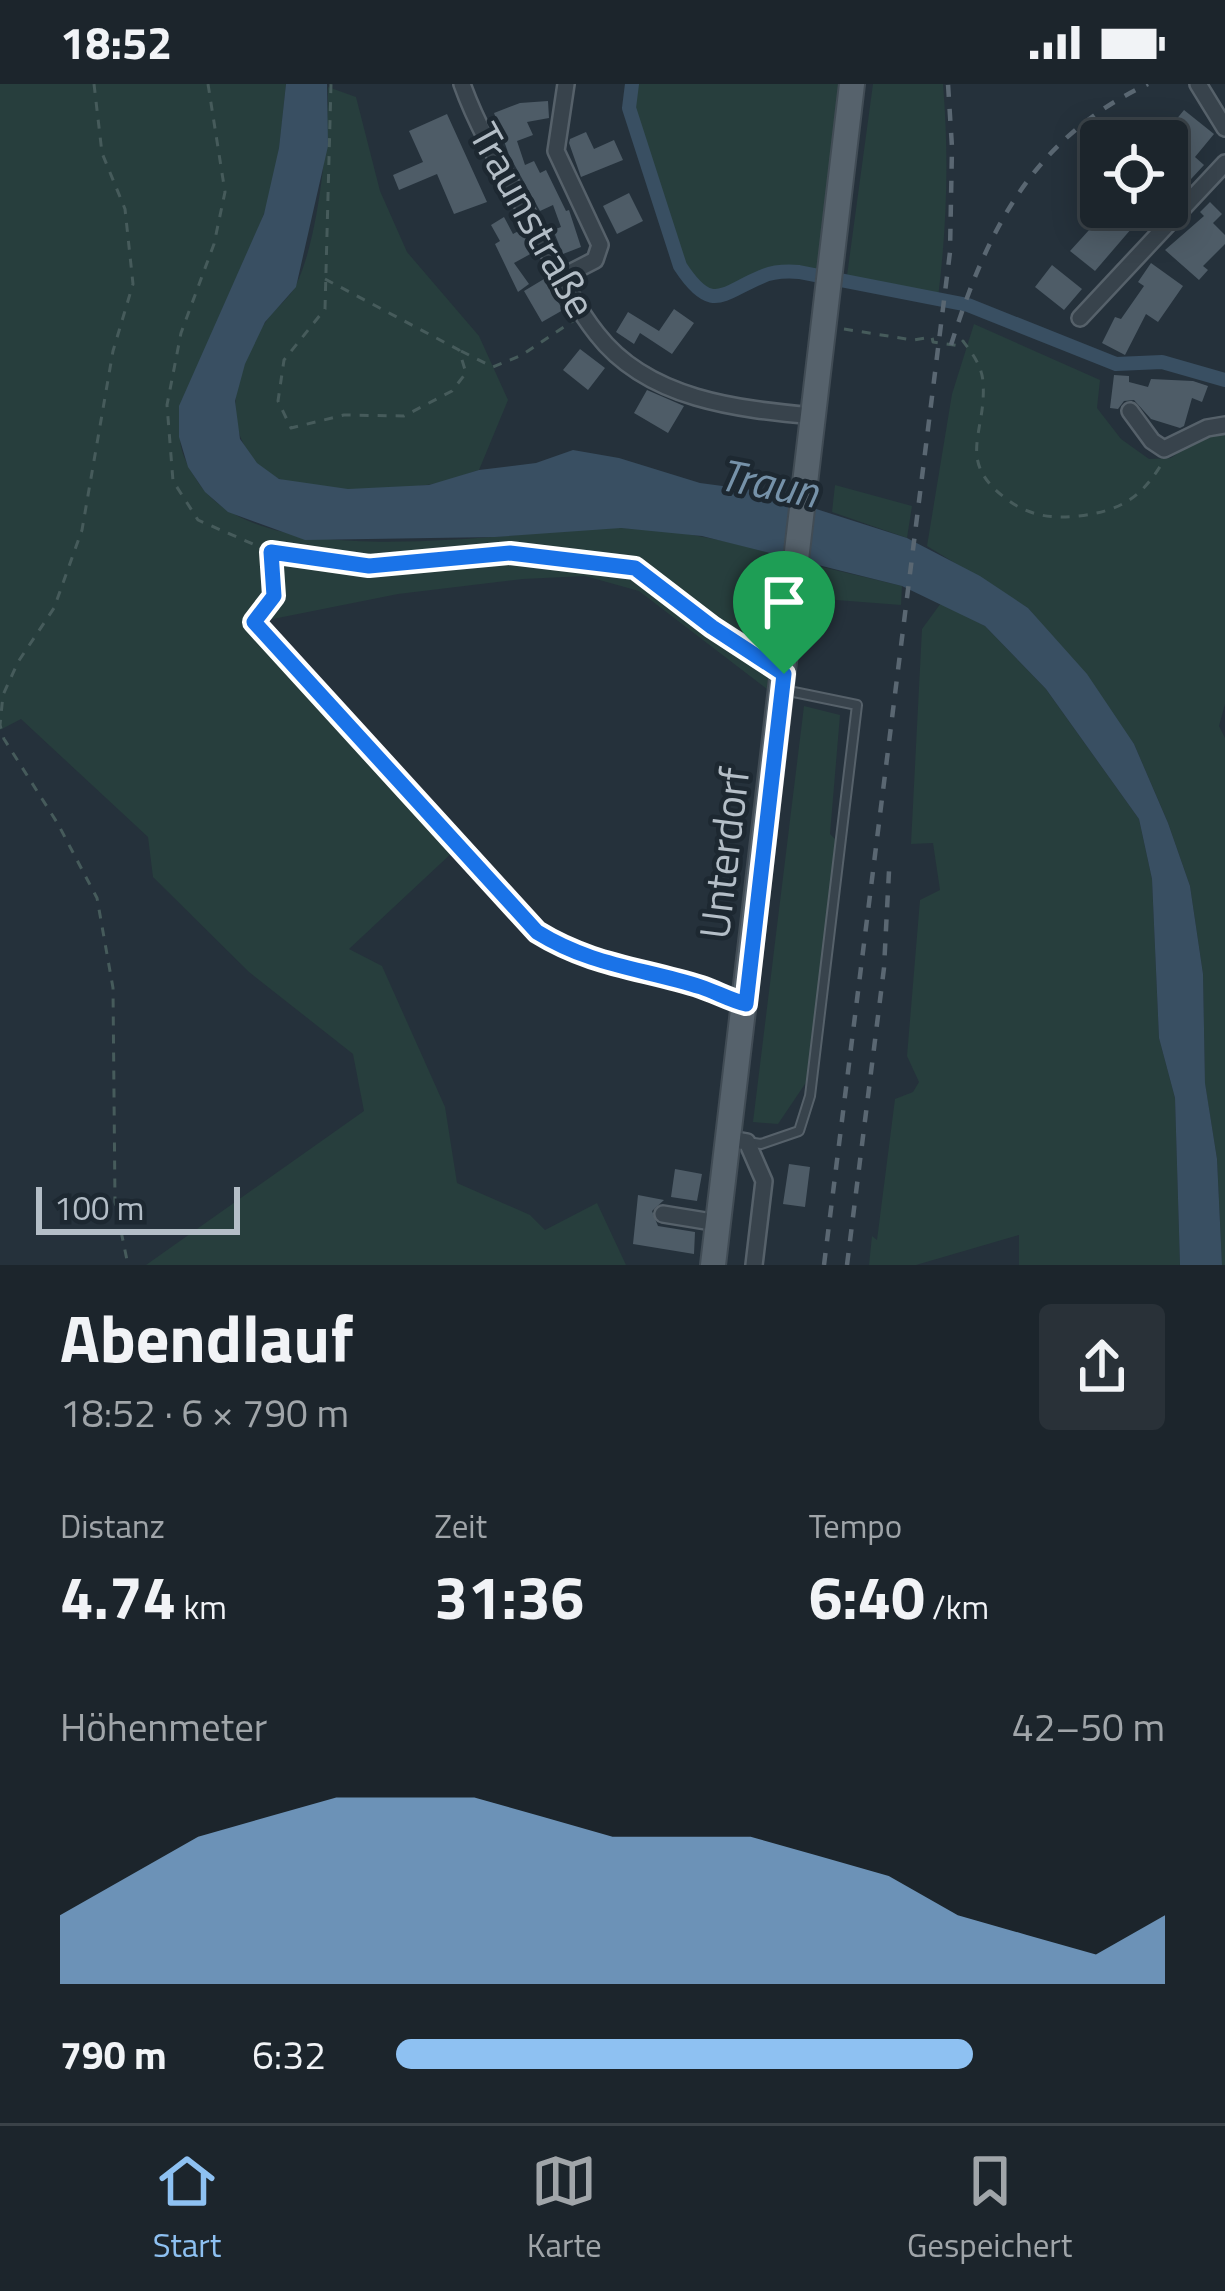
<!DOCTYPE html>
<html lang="de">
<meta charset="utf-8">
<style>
:root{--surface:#1c252c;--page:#293138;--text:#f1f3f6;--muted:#a0a5a9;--line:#3a4248;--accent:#8ec1f2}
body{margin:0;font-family:"Titillium Web",sans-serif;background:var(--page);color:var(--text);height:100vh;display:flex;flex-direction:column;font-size:45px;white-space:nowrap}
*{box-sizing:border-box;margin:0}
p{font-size:39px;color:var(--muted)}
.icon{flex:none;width:66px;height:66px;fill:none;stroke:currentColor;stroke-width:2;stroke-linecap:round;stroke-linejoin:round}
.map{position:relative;height:1181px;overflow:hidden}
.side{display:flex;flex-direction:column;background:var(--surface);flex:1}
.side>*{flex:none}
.controls{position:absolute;left:1080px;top:36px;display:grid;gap:24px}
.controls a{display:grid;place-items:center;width:108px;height:108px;border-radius:12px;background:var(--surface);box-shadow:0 6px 30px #0003,0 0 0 3px var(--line);font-size:60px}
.scale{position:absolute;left:36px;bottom:30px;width:204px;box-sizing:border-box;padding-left:12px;border:6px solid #b4bec7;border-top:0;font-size:33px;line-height:42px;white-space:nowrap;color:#b4bec7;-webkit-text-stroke:9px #1d2831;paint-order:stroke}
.pin{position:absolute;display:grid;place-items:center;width:102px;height:102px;color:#fff;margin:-123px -51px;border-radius:50% 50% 50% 0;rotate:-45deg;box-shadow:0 0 12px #0007}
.pin .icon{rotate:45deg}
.round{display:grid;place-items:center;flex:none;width:126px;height:126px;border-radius:12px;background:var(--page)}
.head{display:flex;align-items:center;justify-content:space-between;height:204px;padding:0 60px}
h1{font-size:66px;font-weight:700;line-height:90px}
.stats{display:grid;grid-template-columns:repeat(3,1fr);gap:18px;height:204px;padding:12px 60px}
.stats div{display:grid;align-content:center}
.stats b{font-size:60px;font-weight:700}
.stats small{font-size:33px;font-weight:400}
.stats p{font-size:33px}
.chart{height:336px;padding:24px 60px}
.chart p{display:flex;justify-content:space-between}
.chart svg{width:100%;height:216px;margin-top:12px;fill:var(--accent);opacity:.7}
ul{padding:0 60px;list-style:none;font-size:39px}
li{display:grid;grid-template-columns:192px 144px 1fr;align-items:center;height:90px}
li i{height:30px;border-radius:15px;background:var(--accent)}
.status{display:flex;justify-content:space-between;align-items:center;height:84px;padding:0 60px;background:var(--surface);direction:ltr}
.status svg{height:33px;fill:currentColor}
.dock{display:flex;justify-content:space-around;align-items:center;height:168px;border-top:3px solid var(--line);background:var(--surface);font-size:33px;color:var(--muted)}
.dock a{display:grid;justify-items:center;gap:6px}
.dock .active{color:var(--accent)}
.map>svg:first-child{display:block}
</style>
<div class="status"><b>18:52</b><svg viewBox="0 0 49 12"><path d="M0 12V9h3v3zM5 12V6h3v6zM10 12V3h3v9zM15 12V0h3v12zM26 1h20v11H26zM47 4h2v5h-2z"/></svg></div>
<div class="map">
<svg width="1225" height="1181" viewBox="0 0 1225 1181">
<rect width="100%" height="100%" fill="#25313b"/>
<!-- green -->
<path fill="#273e3d" d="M 0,0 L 286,0 C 281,44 279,93 262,135 C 234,205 195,272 181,348 C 177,365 189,384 198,398 C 262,495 515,445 618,444 C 673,444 728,458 781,469 L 767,605 L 639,507 L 585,492 L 523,495 L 398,510 L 253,539 L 455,766 L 349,865 L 382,882 L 445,1023 L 457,1099 L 530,1131 L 545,1146 L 597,1119 L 626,1181 L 146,1181 L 364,1027 L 353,970 L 249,888 L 153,793 L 148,753 L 21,635 L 0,646 Z
M 634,0 L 843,0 L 817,194 C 802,192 781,189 766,194 C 720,211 738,228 684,200 L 626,21 Z
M 873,0 L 943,0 C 949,73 947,141 938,214 L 846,199 Z
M 328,3 L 356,13 L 380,107 L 407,168 L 479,252 L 508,316 L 479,386 C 462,391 444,399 426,401 C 386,407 319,410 280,395 C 248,384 231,344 236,312 C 240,287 252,257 267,236 C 275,224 290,214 296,201 C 319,154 328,55 328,3 Z
M 974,240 L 1100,296 L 1097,324 L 1121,355 L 1149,375 L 1171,374 L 1197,355 L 1225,345 L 1225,620 L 1219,642 L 1225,654 L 1225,1181 L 1222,1181 L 1217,1075 L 1205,1000 L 1203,890 L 1190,802 L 1168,739 L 1134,660 L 1028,524 L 927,462 L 952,310 Z
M 835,401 L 912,422 L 907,454 L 832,428 Z
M 814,481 L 902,502 L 901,521 L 810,514 Z
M 941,519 L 985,542 L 1046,605 L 1139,735 L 1152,795 L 1159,954 L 1175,1014 L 1180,1181 L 1019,1181 L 1019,1151 L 916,1181 L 869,1181 L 872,1152 L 877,1156 L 895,1015 L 913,1008 L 919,998 L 907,972 L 920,816 L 940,806 L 933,759 L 911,760 L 922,545 Z
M 804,622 L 840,631 L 830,750 L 836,756 L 807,997 L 778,1040 L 753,1038 Z"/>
<!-- water -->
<path fill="#394f62" d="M 286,0 L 327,0 L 328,62 L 296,203 L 265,238 L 245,280 L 235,317 L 240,355 L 257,379 L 279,395 L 348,405 L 429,401 L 479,386 L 536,379 L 573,366 L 619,374 L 700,399 L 760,407 L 907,454 L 980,492 L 1028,524 L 1087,590 L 1134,660 L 1168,739 L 1190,802 L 1203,890 L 1205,999 L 1217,1075 L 1222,1181 L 1180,1181 L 1175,1014 L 1159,954 L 1152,795 L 1139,735 L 1046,605 L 985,542 L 902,502 L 702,452 L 621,444 L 495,453 L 305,456 L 228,428 L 205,408 L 188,383 L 179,353 L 179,322 L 264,130 L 279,64 Z"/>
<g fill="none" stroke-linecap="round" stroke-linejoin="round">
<!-- canal -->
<path stroke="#394f62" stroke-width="14" d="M 632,0 L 629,24 L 680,182 C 712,231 722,209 761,193 C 773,187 786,187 799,188 L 968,221 L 1116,280 L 1162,278 L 1225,296"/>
</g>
<!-- building -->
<path fill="#4e5c67" d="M 548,17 L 549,34 L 527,38 L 533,51 L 517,57 L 525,81 L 534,77 L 540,89 L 546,86 L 566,127 L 569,126 L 581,163 L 563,170 L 553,146 L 561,143 L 553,121 L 540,127 L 509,71 L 494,29 L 520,19 Z
M 1184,26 L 1214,50 L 1195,73 L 1204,81 L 1167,121 L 1167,104 L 1190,76 L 1162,53 Z
M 447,30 L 487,118 L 454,130 L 437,90 L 399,106 L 393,91 L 423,78 L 409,47 Z
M 586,48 L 594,65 L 614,56 L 623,76 L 581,93 L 569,59 L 570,55 Z
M 629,109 L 643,137 L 617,150 L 603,122 Z
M 1210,118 L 1222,130 L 1213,139 L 1225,151 L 1225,160 L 1203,182 L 1208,186 L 1199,196 L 1165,166 L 1204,132 L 1200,128 Z
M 1110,123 L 1150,123 L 1095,187 L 1070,167 Z
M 504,133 L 513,150 L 522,145 L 534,168 L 514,179 L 529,200 L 518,208 L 495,160 L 500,157 L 491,141 Z
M 1151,179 L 1183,202 L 1158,238 L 1146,230 L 1125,271 L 1102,259 L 1115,233 L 1121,235 L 1144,202 L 1138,198 Z
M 1052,181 L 1082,205 L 1064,226 L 1035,203 Z
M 544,195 L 563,226 L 542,238 L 524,207 Z
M 674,225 L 694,239 L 672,270 L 640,249 L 634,260 L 616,248 L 628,228 L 659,247 Z
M 580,265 L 605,284 L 588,306 L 563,286 Z
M 1114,291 L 1129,292 L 1129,298 L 1148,303 L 1151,295 L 1193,297 L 1208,302 L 1202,318 L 1192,314 L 1184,342 L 1180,344 L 1151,335 L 1134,316 L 1124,317 L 1118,325 L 1110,324 Z
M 647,306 L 684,322 L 668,349 L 634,329 Z
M 789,1080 L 810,1083 L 805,1123 L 783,1120 Z
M 675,1085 L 702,1090 L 697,1117 L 671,1113 Z
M 638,1111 L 664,1116 L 652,1127 L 658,1142 L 695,1148 L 694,1170 L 633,1160 Z"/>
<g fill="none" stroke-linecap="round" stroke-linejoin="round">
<defs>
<path id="lane" d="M 747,1058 L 761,1060 L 799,1047 L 810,1012 L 857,621 L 784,606"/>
<path id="street" d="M 462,0 C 479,48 508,94 533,139 C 553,176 571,217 597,250 C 648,316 738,325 814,332
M 1198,0 L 1225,44
M 562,193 L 595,176 L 600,161 L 556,67 L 566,0
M 1080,234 L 1225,79
M 1130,327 L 1152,357 L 1164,365 L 1207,344 L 1225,341
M 730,1055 L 747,1058 L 764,1097 L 754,1181
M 663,1130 L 718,1139"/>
<path id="primary" d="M 713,1181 L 852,0"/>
</defs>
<!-- lane casing -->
<use href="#lane" stroke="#56616a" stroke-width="12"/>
<!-- street casing -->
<use href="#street" stroke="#56616a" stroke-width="20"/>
<!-- primary casing -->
<use href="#primary" stroke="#414c55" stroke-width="28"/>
<!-- path -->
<path stroke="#465b5b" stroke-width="3" stroke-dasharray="9 9" stroke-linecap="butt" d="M 94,0 L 102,69 L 125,125 L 133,200 L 113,267 L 82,446 L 54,524 L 18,578 L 3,611 L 0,641 L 4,655 L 58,740 L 97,814 L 113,904 L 115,1118 L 128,1181
M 208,0 L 225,108 L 214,160 L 181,249 L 167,321 L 173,397 L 198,436 L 271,468 L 369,481 L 510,469 L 635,484 L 712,543 L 763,575
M 325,195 L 459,266 L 466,289 L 452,307 L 404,332 L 344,331 L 291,344 L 278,317 L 284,276 L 325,225 L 331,0
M 844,245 L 913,256 L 932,253 L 933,258 L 960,262 L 963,257 C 972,269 982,282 983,298 C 987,350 954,377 1008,416 C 1029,432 1053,435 1079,432 C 1119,427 1140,415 1161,381
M 461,267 L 493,283 L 522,271 L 573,237
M 271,470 L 273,512 L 254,538 L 537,847 C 597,885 664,888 728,914"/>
<!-- lane -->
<use href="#lane" stroke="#38434c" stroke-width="8"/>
<!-- street -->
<use href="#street" stroke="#38434c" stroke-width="15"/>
<!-- primary -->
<use href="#primary" stroke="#56626c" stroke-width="24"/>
<!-- rail -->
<path stroke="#5a6772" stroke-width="4.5" stroke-dasharray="12 12" stroke-linecap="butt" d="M 951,261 C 987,146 1033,54 1148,0
M 824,1181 L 950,168 L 952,63 L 948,0
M 847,1181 L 884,884 L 889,787"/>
</g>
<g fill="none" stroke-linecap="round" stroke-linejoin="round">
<defs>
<path id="route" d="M 271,468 L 369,482 L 510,469 L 635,484 L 712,543 L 784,590 L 746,920 C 730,916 716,908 701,903 C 641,884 592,882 537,848 L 254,538 L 274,512 Z"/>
</defs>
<!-- route casing -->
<use href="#route" stroke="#fff" stroke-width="24"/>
<!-- route -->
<use href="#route" stroke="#1a73e8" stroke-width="15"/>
</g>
<g text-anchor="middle" stroke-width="9" stroke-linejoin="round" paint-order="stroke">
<!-- street labels -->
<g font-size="42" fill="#b4bec7" stroke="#1d2831">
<text transform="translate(533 136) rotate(61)" y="15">Traunstraße</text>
<text transform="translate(724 769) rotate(-83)" y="15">Unterdorf</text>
</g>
<!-- water labels -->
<g font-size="45" font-style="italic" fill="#7692a9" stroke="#1d2831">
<text transform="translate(769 399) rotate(11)" y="16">Traun</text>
</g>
</g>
</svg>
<div class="controls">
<a><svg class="icon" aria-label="locate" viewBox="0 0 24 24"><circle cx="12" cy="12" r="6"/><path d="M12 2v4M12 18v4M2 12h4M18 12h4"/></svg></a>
</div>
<div class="scale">100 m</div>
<div class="pin" style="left:784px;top:590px;background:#1e9e55"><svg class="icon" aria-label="arrive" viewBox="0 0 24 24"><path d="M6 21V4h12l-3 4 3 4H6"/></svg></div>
</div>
<section class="side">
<div class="head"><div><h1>Abendlauf</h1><p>18:52 · 6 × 790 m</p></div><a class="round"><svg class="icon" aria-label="share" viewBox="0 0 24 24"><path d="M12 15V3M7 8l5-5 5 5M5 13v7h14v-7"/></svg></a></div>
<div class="stats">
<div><p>Distanz</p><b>4.74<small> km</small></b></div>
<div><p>Zeit</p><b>31:36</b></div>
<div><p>Tempo</p><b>6:40<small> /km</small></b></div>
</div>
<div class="chart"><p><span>Höhenmeter</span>42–50 m</p>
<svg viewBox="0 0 160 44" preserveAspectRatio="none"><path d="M0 44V30L10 22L20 14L30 10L40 6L50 6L60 6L70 10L80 14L90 14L100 14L110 18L120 22L130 30L140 34L150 38L160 30V44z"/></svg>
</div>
<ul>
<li><b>790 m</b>6:32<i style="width:75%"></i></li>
</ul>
</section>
<nav class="dock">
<a class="active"><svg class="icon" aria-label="home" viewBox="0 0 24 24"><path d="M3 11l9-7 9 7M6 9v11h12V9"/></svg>Start</a>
<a><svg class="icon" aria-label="map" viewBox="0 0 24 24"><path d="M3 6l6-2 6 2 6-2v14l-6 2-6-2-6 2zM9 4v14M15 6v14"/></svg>Karte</a>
<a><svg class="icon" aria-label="saved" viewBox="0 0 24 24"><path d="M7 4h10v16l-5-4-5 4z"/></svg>Gespeichert</a>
</nav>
